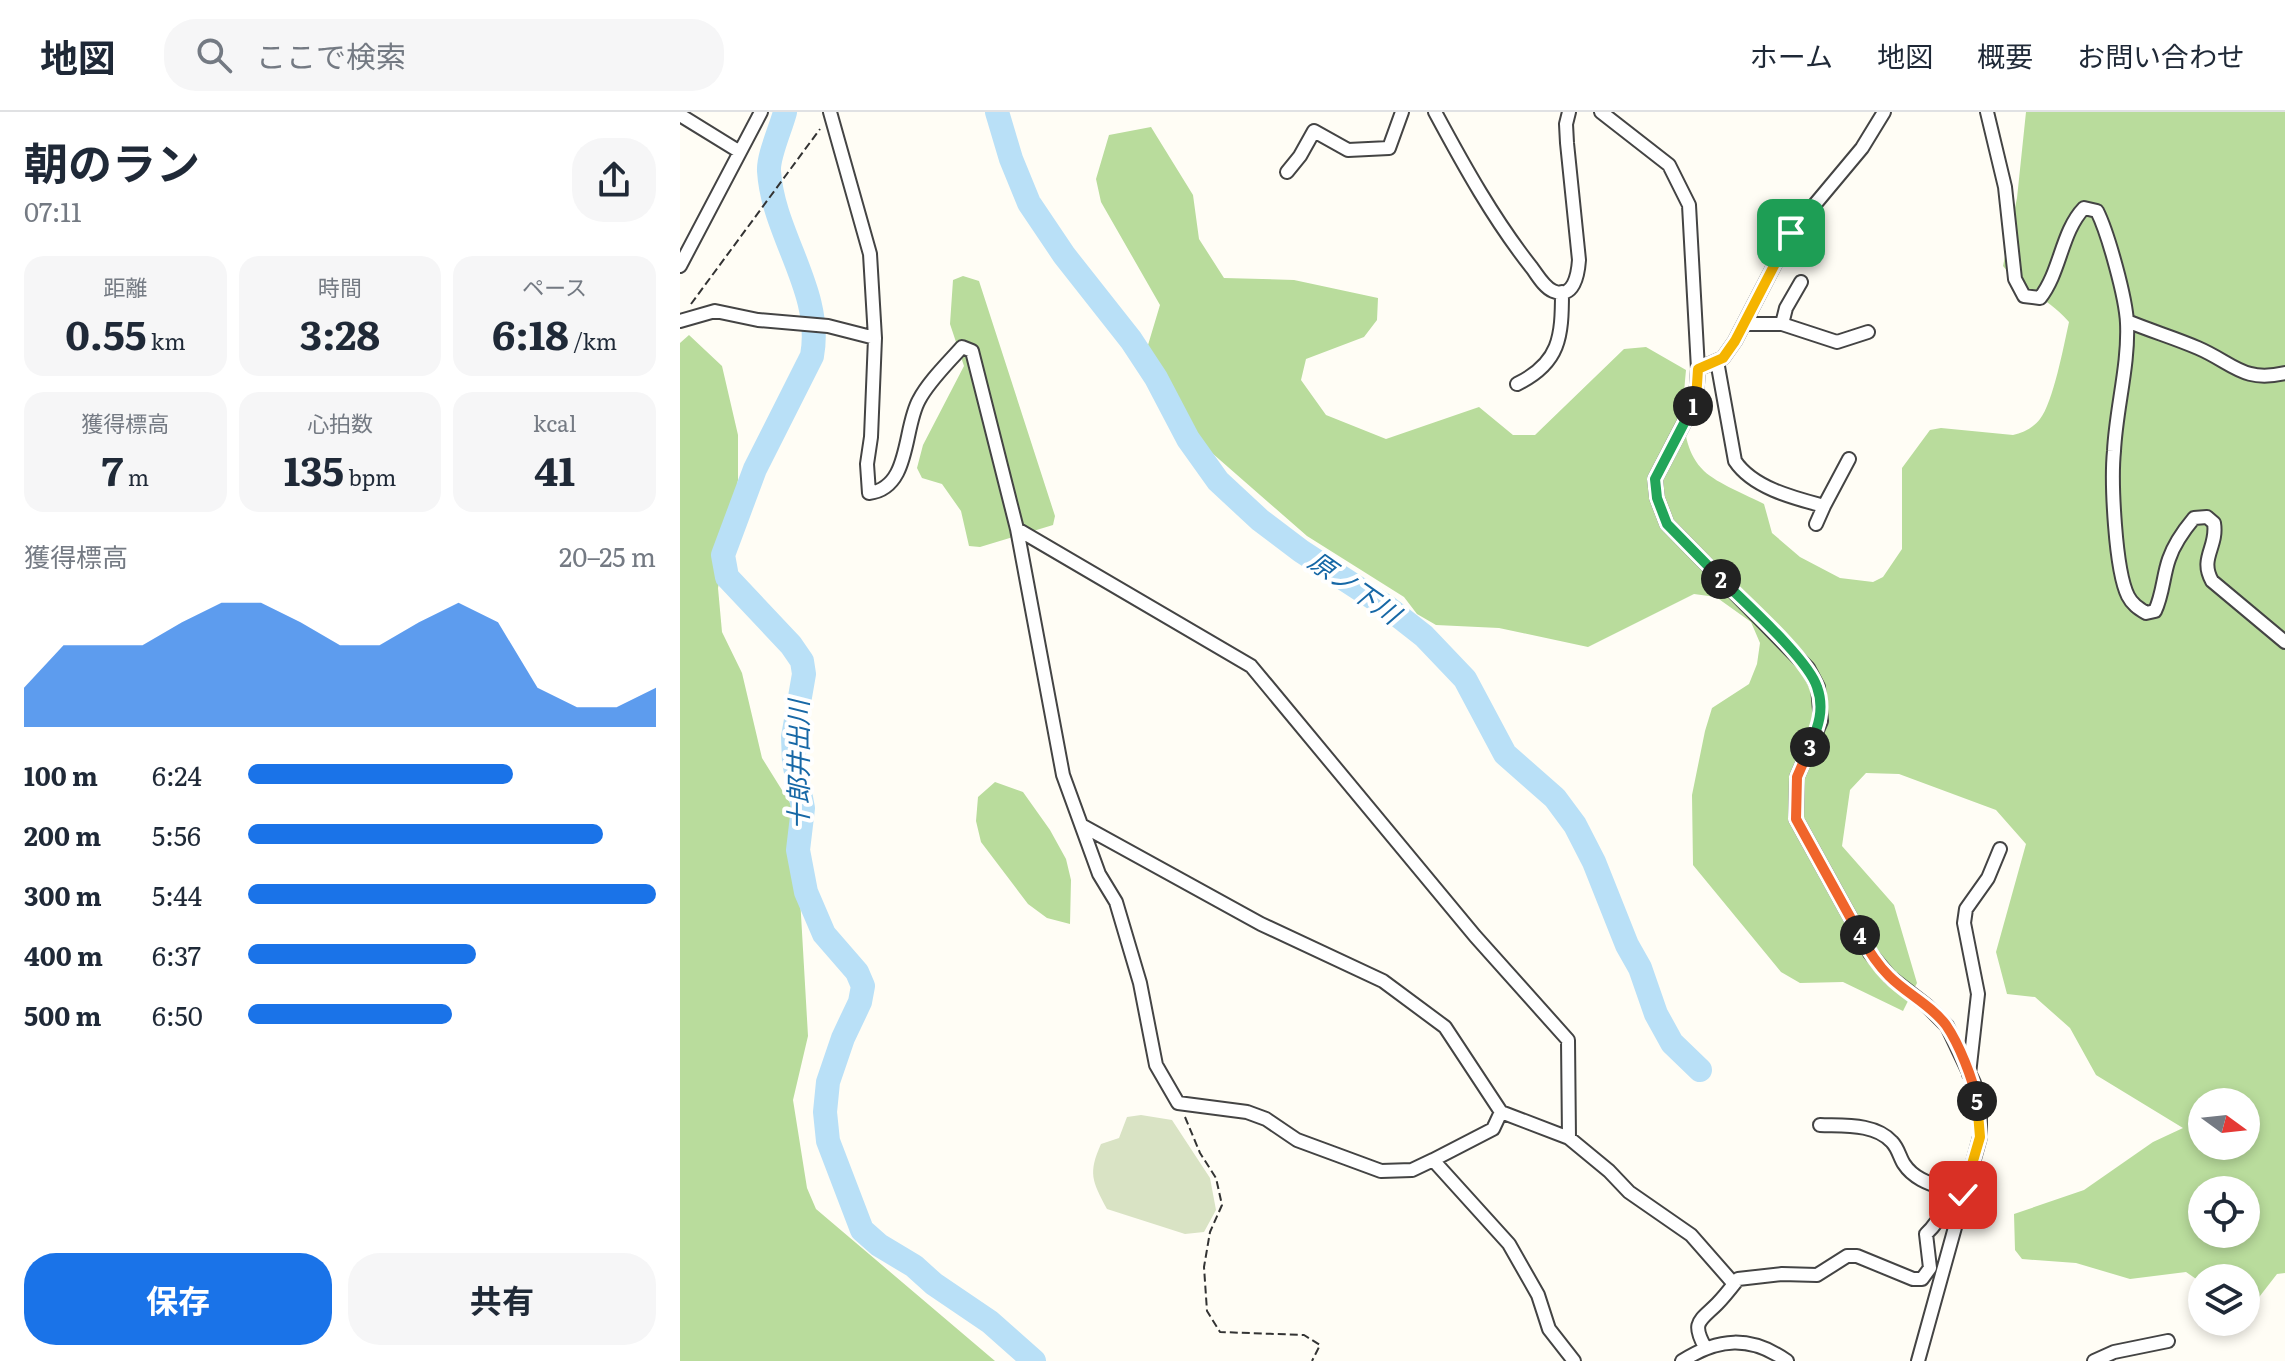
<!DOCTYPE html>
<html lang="ja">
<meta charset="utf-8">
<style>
:root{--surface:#fff;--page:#f6f6f7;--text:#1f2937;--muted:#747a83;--line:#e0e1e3;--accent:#1a73e8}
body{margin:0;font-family:Literata,"Noto Sans JP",serif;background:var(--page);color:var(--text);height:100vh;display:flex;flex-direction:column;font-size:30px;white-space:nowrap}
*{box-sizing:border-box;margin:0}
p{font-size:26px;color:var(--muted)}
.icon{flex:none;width:44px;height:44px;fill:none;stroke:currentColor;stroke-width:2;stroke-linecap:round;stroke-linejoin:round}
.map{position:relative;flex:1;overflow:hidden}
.panel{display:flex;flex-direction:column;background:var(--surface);width:680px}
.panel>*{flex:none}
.needle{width:52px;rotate:105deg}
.tools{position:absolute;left:1508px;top:976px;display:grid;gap:16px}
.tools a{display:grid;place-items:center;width:72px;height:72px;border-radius:50%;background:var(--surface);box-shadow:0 4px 12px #0003;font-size:40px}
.pin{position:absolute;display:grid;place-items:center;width:68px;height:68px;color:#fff;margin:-34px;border-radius:16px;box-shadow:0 4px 12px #0006}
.km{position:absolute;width:40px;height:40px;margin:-20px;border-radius:50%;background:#222;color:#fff;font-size:22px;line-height:40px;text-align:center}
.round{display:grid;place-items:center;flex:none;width:84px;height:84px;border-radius:32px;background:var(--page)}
.overview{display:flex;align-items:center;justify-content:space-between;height:136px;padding:0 24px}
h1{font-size:44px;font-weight:700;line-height:60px}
.figures{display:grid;grid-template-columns:repeat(3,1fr);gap:12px;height:136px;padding:8px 24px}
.figures div{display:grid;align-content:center;border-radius:20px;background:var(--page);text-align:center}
.figures b{font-size:40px;font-weight:700}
.figures small{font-size:22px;font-weight:400}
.figures p{font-size:22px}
.chart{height:224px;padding:16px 24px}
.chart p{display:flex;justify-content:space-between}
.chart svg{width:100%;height:144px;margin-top:8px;fill:var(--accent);opacity:.7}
.primary-button{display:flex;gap:16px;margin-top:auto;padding:16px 24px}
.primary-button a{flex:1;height:92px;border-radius:32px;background:var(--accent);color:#fff;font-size:32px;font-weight:700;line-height:92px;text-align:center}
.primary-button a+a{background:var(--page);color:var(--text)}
ul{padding:0 24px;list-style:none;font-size:26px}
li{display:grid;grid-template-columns:128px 96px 1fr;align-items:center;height:60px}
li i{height:20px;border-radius:10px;background:var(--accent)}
header{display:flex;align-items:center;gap:48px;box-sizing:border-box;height:112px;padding:0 40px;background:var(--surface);border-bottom:2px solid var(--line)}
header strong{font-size:38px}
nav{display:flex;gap:44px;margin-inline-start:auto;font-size:28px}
.search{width:560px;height:72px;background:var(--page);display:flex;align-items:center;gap:20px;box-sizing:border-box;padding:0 28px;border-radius:32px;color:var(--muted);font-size:30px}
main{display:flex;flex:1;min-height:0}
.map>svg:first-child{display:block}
</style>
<header>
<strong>地図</strong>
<div class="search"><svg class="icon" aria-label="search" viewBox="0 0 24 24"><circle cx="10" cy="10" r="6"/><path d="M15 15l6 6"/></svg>ここで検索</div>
<nav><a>ホーム</a><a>地図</a><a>概要</a><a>お問い合わせ</a></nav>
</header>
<main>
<section class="panel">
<div class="overview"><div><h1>朝のラン</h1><p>07:11</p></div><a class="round"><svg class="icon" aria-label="share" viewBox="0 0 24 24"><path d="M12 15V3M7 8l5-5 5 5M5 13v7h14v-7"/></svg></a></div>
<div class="figures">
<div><p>距離</p><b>0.55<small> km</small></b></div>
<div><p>時間</p><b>3:28</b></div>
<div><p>ペース</p><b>6:18<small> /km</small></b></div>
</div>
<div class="figures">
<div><p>獲得標高</p><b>7<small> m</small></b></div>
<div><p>心拍数</p><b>135<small> bpm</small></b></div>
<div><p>kcal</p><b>41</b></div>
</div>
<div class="chart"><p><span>獲得標高</span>20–25 m</p>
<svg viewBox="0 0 160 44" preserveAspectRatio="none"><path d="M0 44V32L10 19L20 19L30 19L40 12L50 6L60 6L70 12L80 19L90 19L100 12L110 6L120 12L130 32L140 38L150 38L160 32V44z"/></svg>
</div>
<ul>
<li><b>100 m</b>6:24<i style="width:65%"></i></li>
<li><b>200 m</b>5:56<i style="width:87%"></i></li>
<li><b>300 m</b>5:44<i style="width:100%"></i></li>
<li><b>400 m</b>6:37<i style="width:56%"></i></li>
<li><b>500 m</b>6:50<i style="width:50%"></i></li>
</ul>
<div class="primary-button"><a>保存</a><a>共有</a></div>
</section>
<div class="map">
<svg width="1605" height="1249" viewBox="0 0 1605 1249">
<rect width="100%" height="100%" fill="#fffdf5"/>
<!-- forest -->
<path fill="#b9dc9c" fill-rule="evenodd" d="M 1346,0 L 1605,0 L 1605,1161 L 1597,1162 L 1566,1202 L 1566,1166 L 1522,1166 L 1522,1171 L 1506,1160 L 1450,1167 L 1396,1151 L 1342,1147 L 1335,1138 L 1334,1102 L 1404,1078 L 1473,1030 L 1503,1016 L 1416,963 L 1390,916 L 1355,885 L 1327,882 L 1316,840 L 1346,732 L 1316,698 L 1219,662 L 1186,661 L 1170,678 L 1162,734 L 1214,793 L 1237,871 L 1223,899 L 1163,870 L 1120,871 L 1101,860 L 1013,753 L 1012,683 L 1025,619 L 1032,596 L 1069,572 L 1077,552 L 1080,531 L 1071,510 L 1036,485 L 1014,482 L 908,535 L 819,516 L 756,513 L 737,502 L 724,485 L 627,424 L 500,313 L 468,233 L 480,193 L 421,90 L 416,67 L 429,23 L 471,15 L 513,83 L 519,127 L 544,166 L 614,168 L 698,186 L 697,208 L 684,225 L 626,247 L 621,268 L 646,303 L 706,327 L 799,295 L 833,323 L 855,323 L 944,237 L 966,235 L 1006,258 C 1003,291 998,334 1024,359 C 1038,372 1067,383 1084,392 L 1092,421 L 1120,445 L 1160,466 L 1193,470 L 1203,465 L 1222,437 L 1222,356 L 1250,318 L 1261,316 L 1333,323 C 1343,321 1353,316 1360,307 C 1373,291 1384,233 1389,210 C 1367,184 1344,181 1323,154 L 1337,86 ZM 1522,990 L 1566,990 L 1566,1034 L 1522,1034 ZM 1522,1078 L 1566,1078 L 1566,1122 L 1522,1122 Z
M 283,164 L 299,169 L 375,404 L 373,413 L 300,435 L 289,434 L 281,399 L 262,372 L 242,366 L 237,356 L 243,333 L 284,254 L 270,212 L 273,168 Z
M 9,223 L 42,254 L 58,323 L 58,368 L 38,476 L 42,520 L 62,561 L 82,646 L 115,699 L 128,924 L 113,988 L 127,1076 L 136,1097 L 315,1249 L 0,1249 L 0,231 Z
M 315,670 L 343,680 L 370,718 L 386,747 L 391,768 L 390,812 L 367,806 L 348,792 L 301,730 L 296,709 L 298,685 Z"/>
<!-- cemetery -->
<path fill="#d9e3c4" d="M 461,1003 L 492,1008 L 530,1066 L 536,1098 L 524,1120 L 505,1122 L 427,1097 C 412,1069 408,1061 421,1032 L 439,1026 L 447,1005 Z"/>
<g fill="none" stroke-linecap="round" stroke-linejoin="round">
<!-- river -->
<path stroke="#b9e0f7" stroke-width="24" d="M 105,0 C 101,16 88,44 89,59 C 93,123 144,180 132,244 L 75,357 L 43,443 L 47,465 L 111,533 L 122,549 L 124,562 L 113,625 L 114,650 L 123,696 L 118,738 L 126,780 L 144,822 L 177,860 L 183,874 L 180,890 L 163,926 L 148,970 L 145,1000 L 148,1029 L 182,1118 L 199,1133 L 234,1154 L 254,1172 L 310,1210 L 354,1249
M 317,0 L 331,47 L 349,91 L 384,143 L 451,228 L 476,266 L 508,327 L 538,369 L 580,408 L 621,439 L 707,495 L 744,524 L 785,567 L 825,642 L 875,686 L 895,713 L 914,750 L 947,833 L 960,856 L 976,902 L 992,931 L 1020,958"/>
<defs>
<path id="minor" d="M 150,0 L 190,142 L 195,226 L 191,325 L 187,352 L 189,381 C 231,376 223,316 239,288 C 249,269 268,251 282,235 L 292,239 L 337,417 L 383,663 L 419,762 L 436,790 L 460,871 L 476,953 L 498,991 L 567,1000 L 586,1007 L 617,1028 L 701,1059 L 732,1058 L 753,1048 L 813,1017 L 821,1000
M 755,0 C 784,54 814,108 852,156 C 858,164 864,175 873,179 C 894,188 898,162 899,148 L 887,31 L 886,12 L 889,0
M 921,0 L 989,53 L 1009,93 L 1018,257 L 1016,288 L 975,367 L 977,386 L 987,412 L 1128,556 L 1138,575 L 1141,609 L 1117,665 L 1116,707 L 1190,841 L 1210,865 L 1246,893 L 1267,914 L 1294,971 L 1300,1004 L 1300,1025 L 1238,1249
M 1307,0 L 1325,75 L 1335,167 L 1344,184 L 1360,186 C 1381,159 1381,120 1404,96 L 1417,99 C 1428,121 1446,186 1447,211 C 1449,253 1436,297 1434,339 C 1431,369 1435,458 1448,484 C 1452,492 1458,496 1466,501 L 1475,499 C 1483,482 1483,464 1489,447 C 1494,432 1504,418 1514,406 L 1527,405 L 1534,411 C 1538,435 1519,446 1532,469 L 1605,530
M 0,3 L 60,40
M 607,60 L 620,44 L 634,19 L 668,38 L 709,36 L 722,0
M 0,154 L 81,0
M 0,209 L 35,199 L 78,208 L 148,214 L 195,226
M 1447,209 C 1471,219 1495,226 1518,236 C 1553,251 1563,271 1605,261
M 1064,212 L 1102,212 L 1157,230 L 1188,220
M 1102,212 L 1106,196 L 1121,170
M 1037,249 L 1055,349 C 1073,376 1114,386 1144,394 L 1169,347
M 1018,257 L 1043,246 L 1055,229 L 1111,121 L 1182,36 L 1204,0
M 837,272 C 880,251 882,225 882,180
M 1136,412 L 1144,394
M 337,417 L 571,554 L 795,824 L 888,928 L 889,1026
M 403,714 L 581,812 L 703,869 L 765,915 L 821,1000 L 889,1026 L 929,1059 L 949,1080 L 1011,1123 L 1054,1172
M 1289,962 L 1298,882 L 1284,811 L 1286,797 L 1308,766 L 1320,737
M 1140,1013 C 1163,1014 1195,1011 1212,1030 C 1218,1036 1220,1046 1224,1052 C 1235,1069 1255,1073 1273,1080
M 753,1048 L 829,1132 L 858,1183 L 869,1217 L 894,1249
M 1025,1235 C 1011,1210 1020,1209 1037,1192 C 1044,1185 1051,1176 1058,1167 L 1102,1162 L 1137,1163 L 1167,1144 L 1177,1144 L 1233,1167 L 1242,1167 L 1250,1156 L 1246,1122 C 1265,1105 1269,1081 1287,1064
M 1002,1249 C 1038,1226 1070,1223 1107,1249
M 1414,1249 L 1434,1240 L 1488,1229"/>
</defs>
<!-- minor casing -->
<use href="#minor" stroke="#444" stroke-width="16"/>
<!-- path -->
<path stroke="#333" stroke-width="2" stroke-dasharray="8 4" stroke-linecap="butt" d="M 11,192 L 140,17
M 505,1005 L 520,1041 L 536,1066 L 542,1093 L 530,1120 L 524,1155 L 527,1199 L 540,1220 L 624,1223 L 640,1233 L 632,1249"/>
<!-- minor -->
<use href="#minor" stroke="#fff" stroke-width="12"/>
</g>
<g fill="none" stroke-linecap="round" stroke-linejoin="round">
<defs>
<path id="split-1" d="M 1013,294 L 1016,288 L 1018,257 L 1043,246 L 1055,229 L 1111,121"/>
<path id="split-2" d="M 1013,294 L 975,367 L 977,386 L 987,412 L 1041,467"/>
<path id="split-3" d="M 1041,467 C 1065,491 1128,547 1137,575 C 1145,597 1138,615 1130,635"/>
<path id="split-4" d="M 1130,635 L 1117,665 L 1116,707 L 1180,823"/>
<path id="split-5" d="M 1180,823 C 1188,838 1197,852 1209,864 C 1227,882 1251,893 1266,913 C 1279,932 1293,967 1297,989"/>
<path id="split-6" d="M 1283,1083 L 1300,1025 L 1297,989"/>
</defs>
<!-- split-1 casing -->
<use href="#split-1" stroke="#fff" stroke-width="16"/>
<!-- split-2 casing -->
<use href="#split-2" stroke="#fff" stroke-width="16"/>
<!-- split-3 casing -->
<use href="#split-3" stroke="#fff" stroke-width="16"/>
<!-- split-4 casing -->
<use href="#split-4" stroke="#fff" stroke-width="16"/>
<!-- split-5 casing -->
<use href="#split-5" stroke="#fff" stroke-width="16"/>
<!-- split-6 casing -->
<use href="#split-6" stroke="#fff" stroke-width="16"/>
<!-- split-1 -->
<use href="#split-1" stroke="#f5b400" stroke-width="10"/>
<!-- split-2 -->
<use href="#split-2" stroke="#22a559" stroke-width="10"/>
<!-- split-3 -->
<use href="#split-3" stroke="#22a559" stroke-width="10"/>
<!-- split-4 -->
<use href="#split-4" stroke="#f0652b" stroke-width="10"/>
<!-- split-5 -->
<use href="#split-5" stroke="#f0652b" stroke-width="10"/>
<!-- split-6 -->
<use href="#split-6" stroke="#f5b400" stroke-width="10"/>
</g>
<g text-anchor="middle" stroke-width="8" stroke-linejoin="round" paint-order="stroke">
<!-- water labels -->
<g font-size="26" font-style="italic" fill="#1768a6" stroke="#fff">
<text transform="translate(674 476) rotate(35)" y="9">原ノ下川</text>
<text transform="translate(119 653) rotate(-90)" y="9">十郎井出川</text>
</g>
</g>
</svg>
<div class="tools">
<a><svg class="needle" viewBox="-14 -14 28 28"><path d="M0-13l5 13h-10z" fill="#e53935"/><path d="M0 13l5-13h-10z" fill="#747a83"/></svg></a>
<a><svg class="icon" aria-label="locate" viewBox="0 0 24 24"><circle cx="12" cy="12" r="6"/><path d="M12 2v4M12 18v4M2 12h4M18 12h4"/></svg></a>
<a><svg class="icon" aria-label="layers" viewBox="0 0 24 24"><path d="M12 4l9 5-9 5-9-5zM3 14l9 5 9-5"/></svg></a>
</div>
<div class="pin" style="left:1111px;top:121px;background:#1e9e55"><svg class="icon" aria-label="arrive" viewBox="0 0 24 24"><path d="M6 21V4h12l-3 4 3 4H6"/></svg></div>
<div class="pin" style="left:1283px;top:1083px;background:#d93025"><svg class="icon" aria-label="check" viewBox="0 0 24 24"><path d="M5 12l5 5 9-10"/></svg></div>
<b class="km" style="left:1013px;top:294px">1</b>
<b class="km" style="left:1041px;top:467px">2</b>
<b class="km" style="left:1130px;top:635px">3</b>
<b class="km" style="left:1180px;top:823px">4</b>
<b class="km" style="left:1297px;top:989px">5</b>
</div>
</main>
